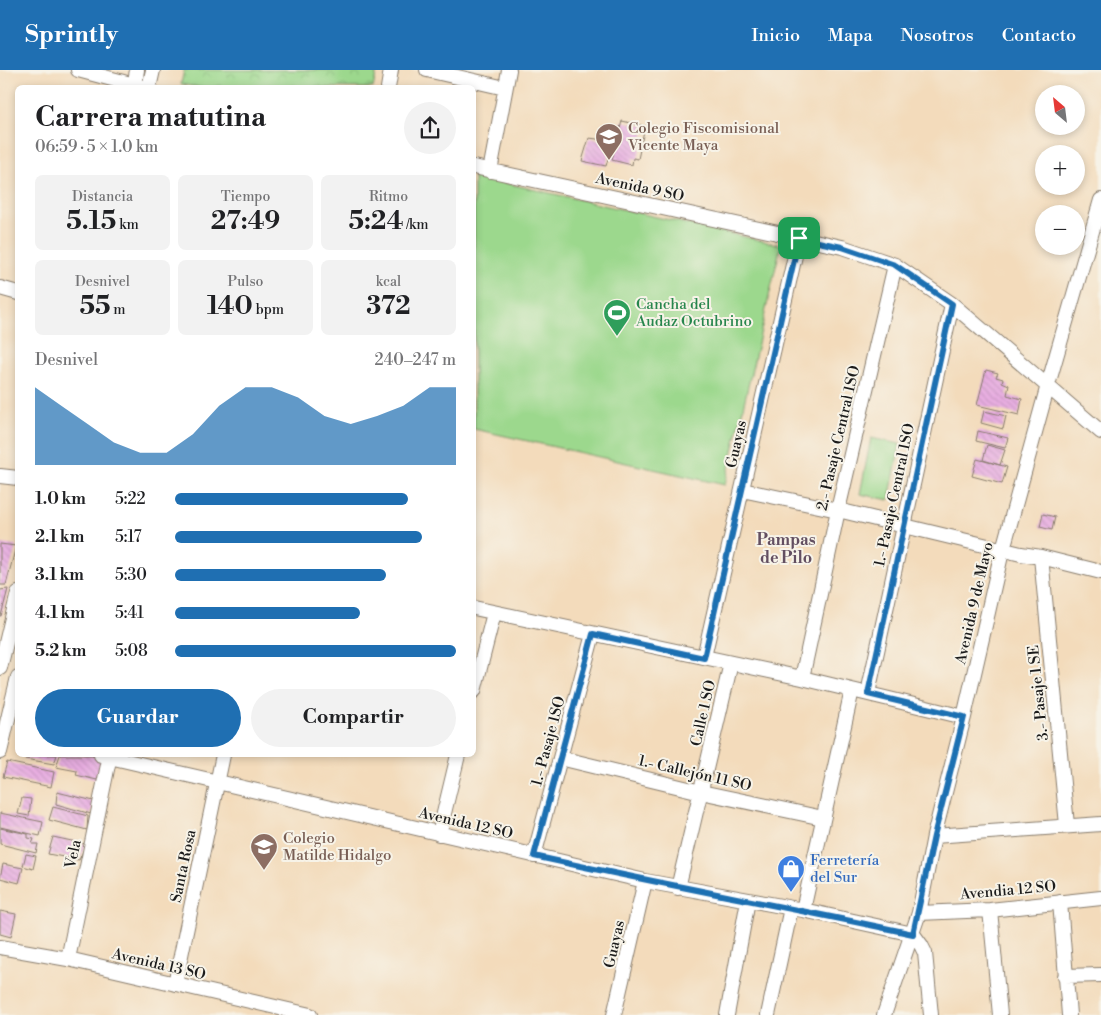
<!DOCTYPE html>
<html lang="es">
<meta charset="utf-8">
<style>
:root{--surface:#fff;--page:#f2f2f2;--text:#202124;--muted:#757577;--accent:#1f6fb2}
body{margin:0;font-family:"Libre Bodoni",serif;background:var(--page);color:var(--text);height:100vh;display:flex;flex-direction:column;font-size:19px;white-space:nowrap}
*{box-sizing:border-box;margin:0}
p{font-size:16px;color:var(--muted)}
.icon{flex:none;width:28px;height:28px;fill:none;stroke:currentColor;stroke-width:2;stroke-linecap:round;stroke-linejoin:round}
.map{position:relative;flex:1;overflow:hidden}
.side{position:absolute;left:15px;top:15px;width:461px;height:672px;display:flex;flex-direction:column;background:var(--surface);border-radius:8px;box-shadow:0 2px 8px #0003}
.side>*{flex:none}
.needle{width:32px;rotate:332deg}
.buttons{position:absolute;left:1035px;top:15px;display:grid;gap:10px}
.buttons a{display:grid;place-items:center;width:50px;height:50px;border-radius:50%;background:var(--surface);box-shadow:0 2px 8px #0003;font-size:25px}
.pin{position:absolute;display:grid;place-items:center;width:42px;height:42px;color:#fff;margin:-21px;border-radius:10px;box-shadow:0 2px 8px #0006}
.round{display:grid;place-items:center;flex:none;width:52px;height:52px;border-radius:26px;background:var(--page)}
.headline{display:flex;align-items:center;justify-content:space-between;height:85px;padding:0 20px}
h1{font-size:28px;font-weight:700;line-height:38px}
.metrics{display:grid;grid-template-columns:repeat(3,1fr);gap:8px;height:85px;padding:5px 20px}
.metrics div{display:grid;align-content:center;border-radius:8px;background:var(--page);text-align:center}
.metrics b{font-size:25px;font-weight:700}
.metrics small{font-size:14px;font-weight:400}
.metrics p{font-size:14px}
.chart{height:140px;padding:10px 20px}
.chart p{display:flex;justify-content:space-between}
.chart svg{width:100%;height:90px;margin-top:5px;fill:var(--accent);opacity:.7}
.action{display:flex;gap:10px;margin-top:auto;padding:10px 20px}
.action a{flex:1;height:58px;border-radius:30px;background:var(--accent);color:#fff;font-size:20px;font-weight:700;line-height:58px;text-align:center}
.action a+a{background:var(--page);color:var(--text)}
ul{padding:0 20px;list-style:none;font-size:16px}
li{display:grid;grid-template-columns:80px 60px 1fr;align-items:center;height:38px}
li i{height:12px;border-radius:6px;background:var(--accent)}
header{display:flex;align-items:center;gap:30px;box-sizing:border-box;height:70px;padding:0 25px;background:var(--accent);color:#fff}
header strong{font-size:24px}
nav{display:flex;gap:28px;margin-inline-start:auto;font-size:18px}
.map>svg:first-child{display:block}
</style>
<header>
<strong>Sprintly</strong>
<nav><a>Inicio</a><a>Mapa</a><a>Nosotros</a><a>Contacto</a></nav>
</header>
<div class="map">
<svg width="1101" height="945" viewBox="0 0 1101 945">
<defs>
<pattern id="park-crowns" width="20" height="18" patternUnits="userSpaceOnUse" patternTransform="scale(1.25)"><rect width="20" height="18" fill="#9cd88d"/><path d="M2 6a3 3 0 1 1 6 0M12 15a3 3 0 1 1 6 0" fill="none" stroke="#86b979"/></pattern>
<pattern id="building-back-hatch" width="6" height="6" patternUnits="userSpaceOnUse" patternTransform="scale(1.25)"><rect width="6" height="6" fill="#e8aee1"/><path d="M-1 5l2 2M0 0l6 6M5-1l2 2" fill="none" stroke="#c695c0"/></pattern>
</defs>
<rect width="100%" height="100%" fill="#f7f3e8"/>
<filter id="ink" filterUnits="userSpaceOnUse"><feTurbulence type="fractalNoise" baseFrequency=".02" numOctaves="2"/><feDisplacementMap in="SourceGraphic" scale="10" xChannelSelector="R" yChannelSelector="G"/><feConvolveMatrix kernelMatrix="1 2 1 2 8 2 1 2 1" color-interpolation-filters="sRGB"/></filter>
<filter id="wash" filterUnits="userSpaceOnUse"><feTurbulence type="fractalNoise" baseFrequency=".0096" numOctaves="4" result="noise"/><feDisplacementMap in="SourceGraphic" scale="20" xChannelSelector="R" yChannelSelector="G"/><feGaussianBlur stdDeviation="1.12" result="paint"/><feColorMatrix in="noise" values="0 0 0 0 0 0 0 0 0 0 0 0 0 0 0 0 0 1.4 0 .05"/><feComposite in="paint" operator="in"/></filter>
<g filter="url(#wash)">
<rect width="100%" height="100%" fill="#f3dbbb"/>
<!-- park -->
<path fill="url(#park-crowns)" stroke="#5c7a54" d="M 184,0 L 377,0 L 373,18 L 195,17 L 181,14 Z"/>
<!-- pitch -->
<path fill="#9cd88d" stroke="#5c7a54" d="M 474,106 L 781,175 L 725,415 L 474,359 Z
M 871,368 L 900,374 L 889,430 L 860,424 Z"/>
<g id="blocks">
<!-- building -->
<path fill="url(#building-back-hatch)" d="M 622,51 L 645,56 L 638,89 L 633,88 L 632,95 L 612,90 Z
M 589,68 L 613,71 L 606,96 L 582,91 Z
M 986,300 L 998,303 L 996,307 L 1003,309 L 1002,312 L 1009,315 L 1007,325 L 1022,329 L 1019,345 L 977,335 Z
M 984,341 L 1006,346 L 1003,359 L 981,353 Z
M 978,361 L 1008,368 L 1005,378 L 976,371 Z
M 987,375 L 1005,380 L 1000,395 L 983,390 Z
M 977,389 L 1007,397 L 1002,414 L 972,406 Z
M 1043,444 L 1055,447 L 1052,460 L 1040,457 Z
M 0,474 L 16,476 L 6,515 L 0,515 Z
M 8,519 L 1,546 L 0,546 L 0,520 Z
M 26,685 L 57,685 L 54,694 L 25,689 Z
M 60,685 L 92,685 L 104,689 L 97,710 L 76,705 L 77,701 L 56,697 Z
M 7,692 L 54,702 L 51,717 L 3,707 Z
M 57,722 L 94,731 L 91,744 L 56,734 Z
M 22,728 L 31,729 L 29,746 L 18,744 Z
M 53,737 L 88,746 L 87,760 L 49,750 Z
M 0,743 L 43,752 L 40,766 L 0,757 Z
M 0,758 L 28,764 L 28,768 L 34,769 L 32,774 L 38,774 L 36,783 L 0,774 Z
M 53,767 L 86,774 L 79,790 L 48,784 Z
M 26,784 L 36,786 L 33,799 L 23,796 Z
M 3,794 L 23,798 L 19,813 L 0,808 Z
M 0,841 L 16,844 L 11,867 L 0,864 Z"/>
</g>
</g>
<g filter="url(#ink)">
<use href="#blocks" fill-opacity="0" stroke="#887c6c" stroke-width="1"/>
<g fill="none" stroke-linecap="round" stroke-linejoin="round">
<defs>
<path id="minor" d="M 78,0 L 146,18
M 427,0 L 505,18
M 134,18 L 137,0
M 149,18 L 153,0
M 388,18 L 391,0
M 474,97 L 842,177 L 895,195 L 952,234 L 1101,362
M 490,101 L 509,0
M 0,218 L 18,223
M 0,406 L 18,408
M 742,420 L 838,440 L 1021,484 L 1041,487 L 1101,502
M 1041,487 L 1067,755
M 474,538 L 802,608 L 964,647
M 704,587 L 799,168
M 0,598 L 18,523
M 802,608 L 838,440 L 895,195
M 474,621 L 494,543
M 868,623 L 952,234
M 0,682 L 18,607
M 101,685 L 645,811 L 803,840 L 913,864 L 921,875 L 925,883 L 931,945
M 560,688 L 701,722 L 823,748
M 439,764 L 458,685
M 934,766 L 1101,754
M 534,786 L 593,564
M 678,818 L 731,593
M 1060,832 L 1069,945
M 803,840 L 852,620
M 990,840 L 1000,945
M 919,843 L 990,840 L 1101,828
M 0,877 L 68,889 L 310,945
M 68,889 L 110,685
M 1065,906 L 1101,905
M 175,914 L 223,685
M 614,945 L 645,811
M 727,945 L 748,830
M 768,945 L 791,838
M 884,945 L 919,843 L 934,766 L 964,647 L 1000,490 L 1048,315 L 1101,130"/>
</defs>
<!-- minor casing -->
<use href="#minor" stroke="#887c6c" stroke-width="16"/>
<!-- minor -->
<use href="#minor" stroke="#fff" stroke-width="14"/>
</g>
</g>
<g fill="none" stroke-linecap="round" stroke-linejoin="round" filter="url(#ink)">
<defs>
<path id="route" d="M 799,168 L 842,177 L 895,195 L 952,234 L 868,624 L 964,647 L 934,766 L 913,864 C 787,837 660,814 534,786 L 593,564 L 704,588 Z"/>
</defs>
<!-- route casing -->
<use href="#route" stroke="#fff" stroke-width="10"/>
<!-- route -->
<use href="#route" stroke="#1f6fb2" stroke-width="6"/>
</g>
<!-- icons -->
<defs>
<symbol id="school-pin" viewBox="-11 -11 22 30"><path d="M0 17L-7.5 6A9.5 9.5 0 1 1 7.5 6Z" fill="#8d6e63" stroke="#f7f3e8"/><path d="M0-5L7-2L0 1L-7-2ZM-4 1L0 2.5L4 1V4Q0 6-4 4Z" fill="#fff"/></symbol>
<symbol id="stadium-pin" viewBox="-11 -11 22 30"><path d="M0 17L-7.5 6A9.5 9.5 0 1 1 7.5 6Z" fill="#2e9e5b" stroke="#f7f3e8"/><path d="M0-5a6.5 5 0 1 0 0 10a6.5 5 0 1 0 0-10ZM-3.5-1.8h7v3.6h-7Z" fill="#fff"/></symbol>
<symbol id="shop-pin" viewBox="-11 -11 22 30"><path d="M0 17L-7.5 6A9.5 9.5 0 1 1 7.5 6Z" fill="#3f7fe0" stroke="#f7f3e8"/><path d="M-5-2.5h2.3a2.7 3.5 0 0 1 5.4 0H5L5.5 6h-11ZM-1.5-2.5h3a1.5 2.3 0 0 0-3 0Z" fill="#fff"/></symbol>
</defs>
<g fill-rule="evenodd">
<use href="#school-pin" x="593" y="51" width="32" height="43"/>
<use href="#stadium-pin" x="601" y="227" width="32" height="43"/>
<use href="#school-pin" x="248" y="761" width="32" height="43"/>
<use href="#shop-pin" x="775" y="783" width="32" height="43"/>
</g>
<g text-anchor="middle" stroke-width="4" stroke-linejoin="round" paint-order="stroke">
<!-- education labels -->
<g font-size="15" fill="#785e54" stroke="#f7f3e8" text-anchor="start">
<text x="628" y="63">Colegio Fiscomisional<tspan x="628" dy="17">Vicente Maya</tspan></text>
<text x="283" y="773">Colegio<tspan x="283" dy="17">Matilde Hidalgo</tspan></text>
</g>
<!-- street labels -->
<g font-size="15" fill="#1c1c1c" stroke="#f7f3e8">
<text transform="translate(640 117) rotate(12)" y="5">Avenida 9 SO</text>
<text transform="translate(838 368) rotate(-77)" y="5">2.- Pasaje Central 1SO</text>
<text transform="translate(736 374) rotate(-77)" y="5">Guayas</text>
<text transform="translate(894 425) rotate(-78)" y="5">1.- Pasaje Central 1SO</text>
<text transform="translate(974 533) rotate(-77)" y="5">Avenida 9 de Mayo</text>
<text transform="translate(1038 623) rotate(-96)" y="5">3.- Pasaje 1 SE</text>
<text transform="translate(703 643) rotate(-77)" y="5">Calle 1 SO</text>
<text transform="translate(548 671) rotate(-75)" y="5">1.- Pasaje 1SO</text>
<text transform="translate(695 703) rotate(13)" y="5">1.- Callejón 11 SO</text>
<text transform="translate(466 753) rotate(13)" y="5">Avenida 12 SO</text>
<text transform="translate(73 784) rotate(-78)" y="5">Vela</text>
<text transform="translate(183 796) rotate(-78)" y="5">Santa Rosa</text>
<text transform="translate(1008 820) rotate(-5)" y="5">Avendia 12 SO</text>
<text transform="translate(614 874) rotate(-77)" y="5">Guayas</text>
<text transform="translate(159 894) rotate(13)" y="5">Avenida 13 SO</text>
</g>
<!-- leisure labels -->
<g font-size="15" fill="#27864d" stroke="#f7f3e8" text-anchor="start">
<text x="636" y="239">Cancha del<tspan x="636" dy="17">Audaz Octubrino</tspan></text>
</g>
<!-- shop labels -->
<g font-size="15" fill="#366cbe" stroke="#f7f3e8" text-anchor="start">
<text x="810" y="795">Ferretería<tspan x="810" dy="17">del Sur</tspan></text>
</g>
<!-- neighbourhood labels -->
<g font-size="16" font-weight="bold" fill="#634f61" stroke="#f7f3e8">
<text x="786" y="475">Pampas<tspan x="786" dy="18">de Pilo</tspan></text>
</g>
</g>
</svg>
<div class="buttons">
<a><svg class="needle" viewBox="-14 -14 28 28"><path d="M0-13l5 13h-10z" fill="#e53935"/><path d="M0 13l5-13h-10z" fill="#757577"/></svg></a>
<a>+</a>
<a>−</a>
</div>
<div class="pin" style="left:799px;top:168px;background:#1e9e55"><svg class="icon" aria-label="arrive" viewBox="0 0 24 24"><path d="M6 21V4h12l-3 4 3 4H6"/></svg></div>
<section class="side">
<div class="headline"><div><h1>Carrera matutina</h1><p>06:59 · 5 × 1.0 km</p></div><a class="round"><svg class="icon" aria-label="share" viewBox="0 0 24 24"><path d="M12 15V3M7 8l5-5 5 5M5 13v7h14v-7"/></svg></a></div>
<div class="metrics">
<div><p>Distancia</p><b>5.15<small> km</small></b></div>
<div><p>Tiempo</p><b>27:49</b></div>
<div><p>Ritmo</p><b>5:24<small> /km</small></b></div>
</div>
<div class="metrics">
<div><p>Desnivel</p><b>55<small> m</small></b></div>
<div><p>Pulso</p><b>140<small> bpm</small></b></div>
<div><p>kcal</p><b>372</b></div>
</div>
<div class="chart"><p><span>Desnivel</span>240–247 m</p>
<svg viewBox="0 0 160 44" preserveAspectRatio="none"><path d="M0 44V6L10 15L20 24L30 33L40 38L50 38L60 29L70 15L80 6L90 6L100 11L110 20L120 24L130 20L140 15L150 6L160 6V44z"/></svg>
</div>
<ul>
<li><b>1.0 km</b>5:22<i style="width:83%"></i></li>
<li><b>2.1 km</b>5:17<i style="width:88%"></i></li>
<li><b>3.1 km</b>5:30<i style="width:75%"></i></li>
<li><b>4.1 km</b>5:41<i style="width:66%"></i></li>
<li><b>5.2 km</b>5:08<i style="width:100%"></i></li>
</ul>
<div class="action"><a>Guardar</a><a>Compartir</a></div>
</section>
</div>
